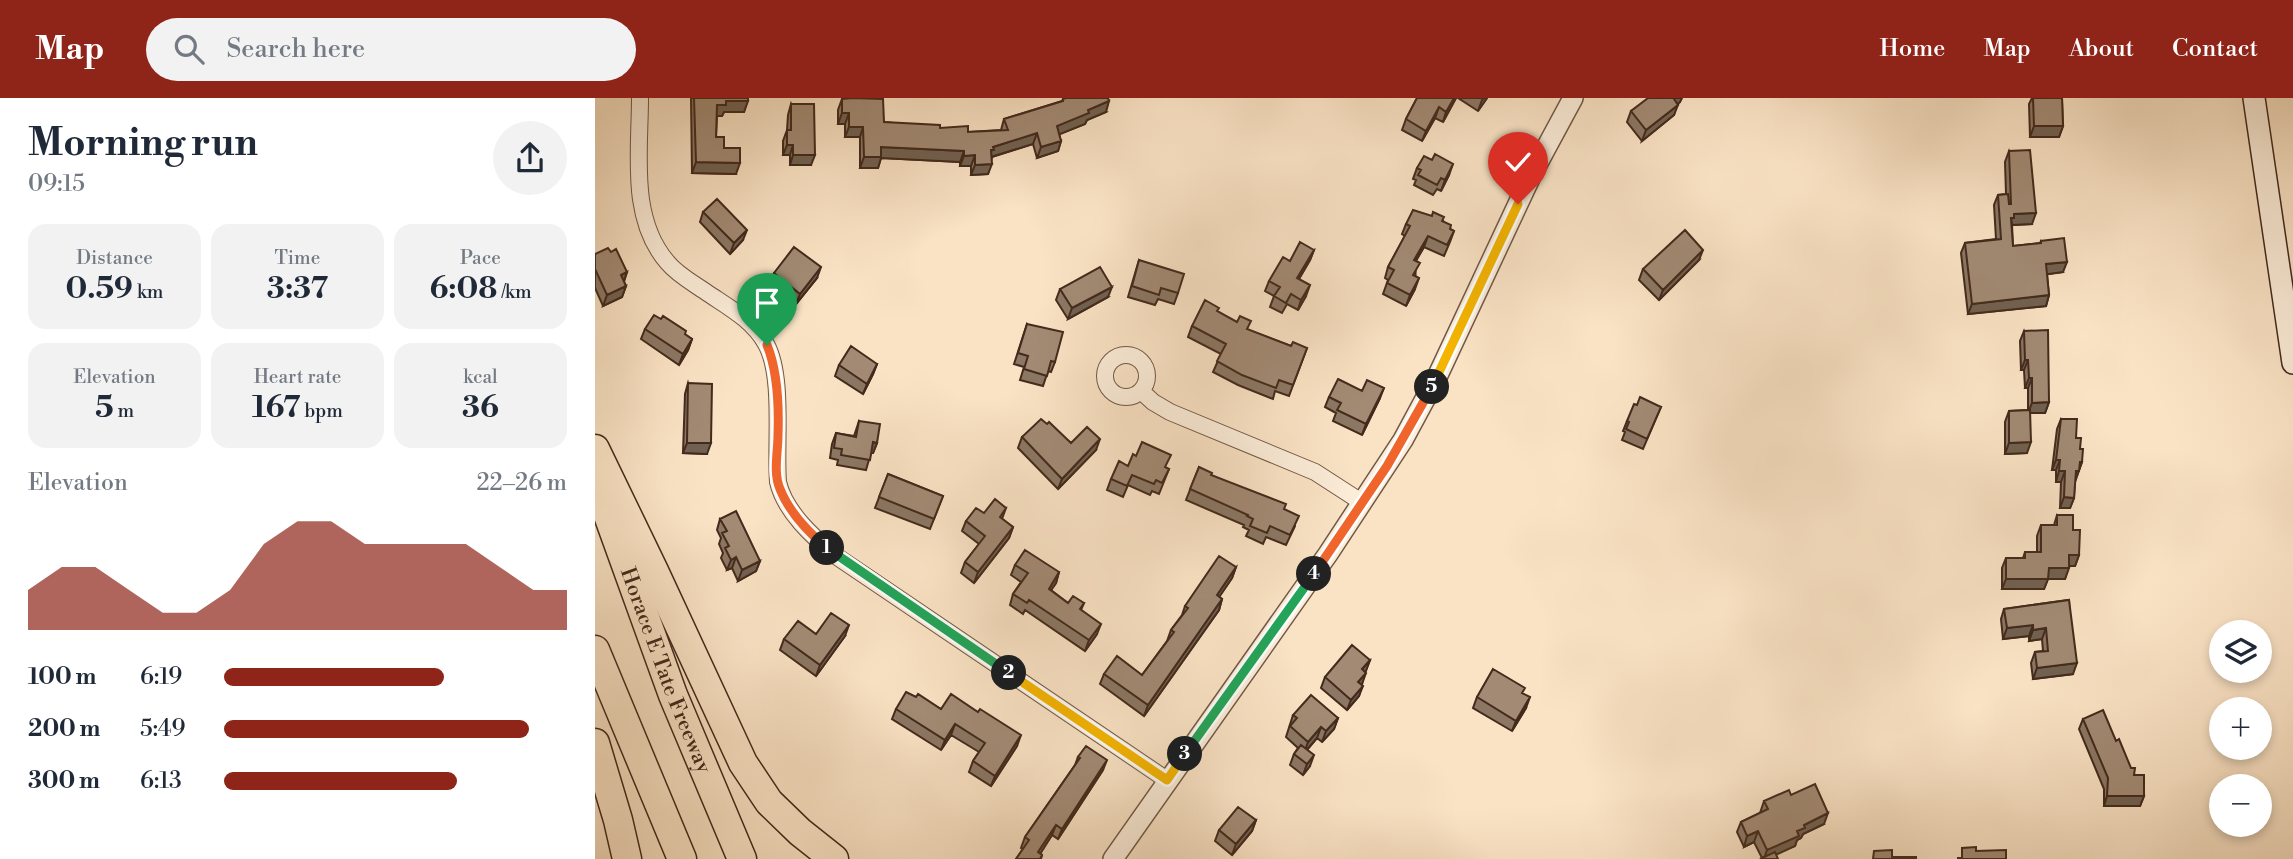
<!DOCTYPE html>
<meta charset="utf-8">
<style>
:root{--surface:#fff;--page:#f2f2f3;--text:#1f2937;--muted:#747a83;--accent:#8f2418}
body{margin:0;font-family:"Libre Bodoni",serif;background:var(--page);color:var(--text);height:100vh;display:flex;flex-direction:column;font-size:26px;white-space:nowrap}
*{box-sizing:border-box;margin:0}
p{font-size:23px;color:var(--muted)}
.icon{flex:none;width:38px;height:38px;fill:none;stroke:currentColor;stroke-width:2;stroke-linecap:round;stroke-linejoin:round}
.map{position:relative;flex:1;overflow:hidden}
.side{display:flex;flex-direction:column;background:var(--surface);width:595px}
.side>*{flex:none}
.controls{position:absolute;left:1614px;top:522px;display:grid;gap:14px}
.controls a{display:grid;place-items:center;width:63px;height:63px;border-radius:50%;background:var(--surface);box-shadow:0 4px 10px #0003;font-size:35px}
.pin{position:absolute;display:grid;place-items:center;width:60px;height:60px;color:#fff;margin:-72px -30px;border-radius:50% 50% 50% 0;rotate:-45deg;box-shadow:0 0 7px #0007}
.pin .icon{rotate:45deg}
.km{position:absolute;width:35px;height:35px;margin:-18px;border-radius:50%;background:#222;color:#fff;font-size:19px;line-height:35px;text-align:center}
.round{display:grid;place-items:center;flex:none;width:74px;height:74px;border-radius:37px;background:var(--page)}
.summary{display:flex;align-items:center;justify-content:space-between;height:119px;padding:0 28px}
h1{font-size:38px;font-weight:700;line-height:52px}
.figures{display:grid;grid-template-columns:repeat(3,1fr);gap:10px;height:119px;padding:7px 28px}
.figures div{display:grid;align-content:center;border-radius:18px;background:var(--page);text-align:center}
.figures b{font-size:30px;font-weight:700}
.figures small{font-size:19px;font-weight:400}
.figures p{font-size:19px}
.chart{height:196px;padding:14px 28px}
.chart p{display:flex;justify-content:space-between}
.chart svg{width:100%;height:126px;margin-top:7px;fill:var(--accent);opacity:.7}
ul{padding:0 28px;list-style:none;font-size:23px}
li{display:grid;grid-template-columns:112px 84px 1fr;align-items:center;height:52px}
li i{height:18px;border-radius:9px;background:var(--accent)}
header{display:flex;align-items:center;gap:42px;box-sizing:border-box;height:98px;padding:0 35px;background:var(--accent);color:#fff}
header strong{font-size:33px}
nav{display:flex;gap:38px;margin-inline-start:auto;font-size:24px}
.search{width:490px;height:63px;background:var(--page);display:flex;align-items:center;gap:18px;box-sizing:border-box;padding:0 24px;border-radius:38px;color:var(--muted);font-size:26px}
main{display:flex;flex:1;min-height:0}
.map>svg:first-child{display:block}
</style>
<header>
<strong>Map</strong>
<div class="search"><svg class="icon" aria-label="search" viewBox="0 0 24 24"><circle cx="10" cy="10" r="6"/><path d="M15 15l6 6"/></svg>Search here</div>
<nav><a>Home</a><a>Map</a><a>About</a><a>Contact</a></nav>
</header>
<main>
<section class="side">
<div class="summary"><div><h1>Morning run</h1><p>09:15</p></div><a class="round"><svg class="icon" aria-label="share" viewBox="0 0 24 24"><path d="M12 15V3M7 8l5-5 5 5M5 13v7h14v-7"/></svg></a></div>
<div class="figures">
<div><p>Distance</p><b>0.59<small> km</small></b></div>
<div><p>Time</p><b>3:37</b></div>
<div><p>Pace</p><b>6:08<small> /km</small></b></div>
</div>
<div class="figures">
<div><p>Elevation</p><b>5<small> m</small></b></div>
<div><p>Heart rate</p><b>167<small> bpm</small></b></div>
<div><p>kcal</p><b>36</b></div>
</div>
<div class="chart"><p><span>Elevation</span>22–26 m</p>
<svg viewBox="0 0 160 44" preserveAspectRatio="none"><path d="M0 44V30L10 22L20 22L30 30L40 38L50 38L60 30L70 14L80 6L90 6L100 14L110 14L120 14L130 14L140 22L150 30L160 30V44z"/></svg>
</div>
<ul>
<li><b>100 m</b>6:19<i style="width:64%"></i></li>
<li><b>200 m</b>5:49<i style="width:89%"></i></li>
<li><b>300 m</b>6:13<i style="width:68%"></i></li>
</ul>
</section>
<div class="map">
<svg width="1698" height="761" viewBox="0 0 1698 761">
<rect width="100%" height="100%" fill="#fae3c5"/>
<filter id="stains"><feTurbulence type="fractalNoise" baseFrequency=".00286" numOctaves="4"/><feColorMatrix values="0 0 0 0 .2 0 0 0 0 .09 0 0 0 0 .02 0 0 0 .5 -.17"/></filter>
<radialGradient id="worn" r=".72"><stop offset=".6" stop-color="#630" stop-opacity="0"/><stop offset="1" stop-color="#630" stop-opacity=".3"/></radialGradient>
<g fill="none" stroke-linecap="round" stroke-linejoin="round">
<defs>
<path id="minor" d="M 45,0 C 45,54 34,121 73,165 C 83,177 98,185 111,194 C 133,209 158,222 171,246 C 189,278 180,346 183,384 C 190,414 218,439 241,458 L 572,682
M510 278a21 21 0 1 1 42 0a21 21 0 1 1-42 0Z
M 546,293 L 558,304 L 575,314 L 720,374 L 768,405"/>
<path id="tertiary" d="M 518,761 L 733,456 L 808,342 L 843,277 L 937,76 L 978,0"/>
<path id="secondary" d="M 1659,0 L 1698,265"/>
<g id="motorway">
<path d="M 0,351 L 59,473 L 148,665 L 174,704 L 205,734 L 239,761"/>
<path id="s1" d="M 5,395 L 78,597 L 147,761"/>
<path d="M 0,552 L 87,761"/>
<path d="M 0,645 L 23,722 L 32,761"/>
</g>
</defs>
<!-- minor casing -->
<use href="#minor" stroke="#715846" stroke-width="18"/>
<!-- tertiary casing -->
<use href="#tertiary" stroke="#715846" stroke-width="22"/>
<!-- secondary casing -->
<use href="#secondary" stroke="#432a1c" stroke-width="24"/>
<!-- motorway casing -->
<use href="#motorway" stroke="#432a1c" stroke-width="31"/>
<!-- minor -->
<use href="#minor" stroke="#fcedd9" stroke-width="16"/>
<!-- tertiary -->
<use href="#tertiary" stroke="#fcedd9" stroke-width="19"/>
<!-- secondary -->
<use href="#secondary" stroke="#fcedd9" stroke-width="21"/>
<!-- motorway -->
<use href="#motorway" stroke="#fae3c5" stroke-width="28"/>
</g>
<!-- wall -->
<path fill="#8b7764" stroke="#432a1c" stroke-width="2" d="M 96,0 L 153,0 L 149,14 L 129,14 L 127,18 L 122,18 L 121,39 L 129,50 L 141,76 L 97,75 Z
M 256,0 L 280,0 L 289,24 L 345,30 L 373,34 L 406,32 L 409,21 L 467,3 L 468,1 L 511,14 L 492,22 L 490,26 L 464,36 L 466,43 L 463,53 L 442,60 L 438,46 L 397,59 L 393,76 L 376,77 L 376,68 L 365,68 L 365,64 L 286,60 L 283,70 L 265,70 L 265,39 L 250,39 L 250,26 L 243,26 L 243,12 L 247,1 Z
M 822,0 L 861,0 L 848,24 L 840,20 L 827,43 L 807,32 L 811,21 Z
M 863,0 L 892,0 L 883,13 Z
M 1437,0 L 1467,0 L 1468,28 L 1464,39 L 1435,39 L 1434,6 Z
M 1085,4 L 1082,6 L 1079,17 L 1047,43 L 1032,24 L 1036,13 Z
M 196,6 L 216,67 L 195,67 L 195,57 L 188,57 L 188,43 L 192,32 L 193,17 Z
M 1414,53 L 1437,126 L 1417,127 L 1418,148 L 1445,145 L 1446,143 L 1468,174 L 1452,176 L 1454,197 L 1451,208 L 1373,216 L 1366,155 L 1370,145 L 1401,141 L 1399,107 L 1403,97 L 1411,96 L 1410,64 Z
M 822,70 L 854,77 L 846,93 L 842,91 L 838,97 L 819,87 L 821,82 L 818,81 Z
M 108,114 L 148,142 L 135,156 L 105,124 Z
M 848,123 L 855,131 L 859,133 L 855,144 L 849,158 L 829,149 L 821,163 L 820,191 L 811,208 L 788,196 L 793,182 L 790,180 L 793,169 L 810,138 L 807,136 L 811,126 Z
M 719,152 L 715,162 L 704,181 L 711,198 L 703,212 L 692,206 L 687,215 L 675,209 L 679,198 L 670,193 L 674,183 L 695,163 Z
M 0,156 L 32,174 L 29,184 L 31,188 L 27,199 L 8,208 L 0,190 Z
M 544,162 L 583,195 L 579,206 L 563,201 L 560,207 L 533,199 Z
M 1104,162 L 1064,202 L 1044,182 L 1048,171 Z
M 179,175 L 222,180 L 201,206 L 175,186 Z
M 465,191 L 513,199 L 473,221 L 461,202 Z
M 622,213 L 653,232 L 696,248 L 712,250 L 694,298 L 680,293 L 678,301 L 643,287 L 618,274 L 626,256 L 593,239 L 597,228 Z
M 432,226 L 460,264 L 456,274 L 453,273 L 448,288 L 425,282 L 429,269 L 419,266 Z
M 50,231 L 90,237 L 97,241 L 93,252 L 84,267 L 46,241 Z
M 1429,233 L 1454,304 L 1450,315 L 1435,315 L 1432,355 L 1410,356 L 1410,324 L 1414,313 L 1433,312 L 1433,290 L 1430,290 L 1429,272 L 1426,272 L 1425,243 Z
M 282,266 L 278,276 L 268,296 L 240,278 L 244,267 Z
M 93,285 L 112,356 L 88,355 L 90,296 Z
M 767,293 L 785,300 L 767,337 L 738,323 L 741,315 L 730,309 L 734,299 Z
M 1042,307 L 1066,309 L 1048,351 L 1027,342 L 1030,334 L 1028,333 L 1032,323 Z
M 1466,321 L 1481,340 L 1485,351 L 1487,364 L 1480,383 L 1479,400 L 1475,410 L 1465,410 L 1466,384 L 1461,384 L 1461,372 L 1457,372 L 1462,331 Z
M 264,323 L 282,345 L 278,355 L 276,355 L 271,372 L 242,367 L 243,362 L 235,360 L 237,346 L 241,335 L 259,338 Z
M 452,326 L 476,345 L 501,352 L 463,391 L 423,350 L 427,339 Z
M 533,368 L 571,370 L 574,371 L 564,396 L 557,393 L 555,397 L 533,387 L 528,399 L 512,392 L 516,381 Z
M 604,369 L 616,377 L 689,412 L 700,428 L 691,447 L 671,439 L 668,446 L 651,438 L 654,432 L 648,429 L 649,427 L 591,402 Z
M 293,376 L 348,398 L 335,431 L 280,410 Z
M 411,410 L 407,421 L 418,429 L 414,440 L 379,485 L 366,475 L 370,464 L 384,446 L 367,433 L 371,423 L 389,415 Z
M 1462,417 L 1478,432 L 1484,457 L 1480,468 L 1474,468 L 1470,481 L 1453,481 L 1449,491 L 1407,491 L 1407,470 L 1411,460 L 1428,460 L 1430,454 L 1442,454 L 1442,438 L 1446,427 L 1459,427 Z
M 125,421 L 165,463 L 161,473 L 143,483 L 137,470 L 132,472 L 126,460 L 128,455 L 124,446 L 126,440 L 122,432 Z
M 420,467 L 464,474 L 461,485 L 456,492 L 473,505 L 489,505 L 486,512 L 502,536 L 490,553 L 430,512 L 428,516 L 415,507 L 418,496 L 426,484 L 416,477 Z
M 641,469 L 637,480 L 624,499 L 627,501 L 624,512 L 549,618 L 505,586 L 509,576 L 547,577 L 572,543 L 576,532 L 587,517 L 590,508 Z
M 1474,502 L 1478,576 L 1438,581 L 1436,565 L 1440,554 L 1448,553 L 1447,541 L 1434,543 L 1434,538 L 1408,541 L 1406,521 L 1409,511 Z
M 250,538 L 221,578 L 185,552 L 189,541 Z
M 775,562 L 770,574 L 764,598 L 752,612 L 726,590 L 730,579 Z
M 321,599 L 422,648 L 396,688 L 374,674 L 378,663 L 384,654 L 356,637 L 346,652 L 297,621 L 301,611 Z
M 882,599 L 931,610 L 917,633 L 878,610 Z
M 698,617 L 743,620 L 739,631 L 727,644 L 722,640 L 712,652 L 715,668 L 708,677 L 695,667 L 699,656 L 703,650 L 691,639 Z
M 1488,621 L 1521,643 L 1539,677 L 1549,698 L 1545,708 L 1509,708 L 1509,691 L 1484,631 Z
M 483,659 L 508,672 L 463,741 L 457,737 L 445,755 L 447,757 L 446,761 L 421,761 L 428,751 L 426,750 L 430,739 L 480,667 Z
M 1196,697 L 1229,726 L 1208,736 L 1206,740 L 1202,742 L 1200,748 L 1167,760 L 1159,744 L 1149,749 L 1142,734 L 1146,724 L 1165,715 L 1169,703 Z
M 661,722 L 657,733 L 637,757 L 620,743 L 624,732 Z"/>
<!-- shaded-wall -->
<path fill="#716151" stroke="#432a1c" stroke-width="2" d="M 859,0 L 861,0 L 848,24 L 851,14 Z
M 889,0 L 892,0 L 883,13 L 887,2 Z
M 1080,0 L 1087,0 L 1085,4 L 1075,12 L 1079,1 Z
M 131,3 L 153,3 L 149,14 L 129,14 L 127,18 L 118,18 L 122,7 Z
M 514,3 L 511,14 L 492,22 L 490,26 L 458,39 L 462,28 L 493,12 Z
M 1083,7 L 1079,17 L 1047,43 L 1051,32 Z
M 844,9 L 840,20 L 827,43 L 831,33 Z
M 247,15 L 254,15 L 250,26 L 243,26 Z
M 1439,28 L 1468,28 L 1464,39 L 1435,39 Z
M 254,29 L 268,29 L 265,39 L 250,39 Z
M 442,35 L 438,46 L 396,59 L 392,63 L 398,49 Z
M 466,43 L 463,53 L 442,60 L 446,49 Z
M 192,47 L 198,47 L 195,57 L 188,57 Z
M 286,49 L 369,53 L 365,64 L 286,60 L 283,70 L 265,70 L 269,59 Z
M 198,57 L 220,57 L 216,67 L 195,67 Z
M 380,57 L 376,68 L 365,68 L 369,58 Z
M 101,64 L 145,65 L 141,76 L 97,75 Z
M 397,66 L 393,76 L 376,77 L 380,67 Z
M 858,66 L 854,77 L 846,93 L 850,82 Z
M 1441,115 L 1437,126 L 1417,127 L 1416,120 L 1419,116 Z
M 152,132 L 148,142 L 135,156 L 139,145 Z
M 833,138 L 829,149 L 815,172 L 819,162 Z
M 719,152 L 715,162 L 698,191 L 702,180 Z
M 1108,152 L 1104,162 L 1064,202 L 1068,192 Z
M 1472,164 L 1468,174 L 1447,177 L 1451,166 Z
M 226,169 L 222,180 L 201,206 L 205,196 Z
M 32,174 L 28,185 L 26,177 Z
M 824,180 L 820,191 L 811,208 L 815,197 Z
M 715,187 L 711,198 L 703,212 L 706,202 Z
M 31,188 L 27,199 L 8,208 L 12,197 Z
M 517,189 L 513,199 L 473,221 L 477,210 Z
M 1454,197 L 1451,208 L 1373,216 L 1377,206 Z
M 97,241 L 93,252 L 84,267 L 88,256 Z
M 1430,262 L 1433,262 L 1429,272 L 1426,272 Z
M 282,266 L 278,276 L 268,296 L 272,286 Z
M 1434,280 L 1437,280 L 1433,290 L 1430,290 Z
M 789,290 L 785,300 L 767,337 L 771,326 Z
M 1454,304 L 1450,315 L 1433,315 L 1437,305 Z
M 505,341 L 501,352 L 463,391 L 467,381 Z
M 278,344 L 282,345 L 278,355 L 274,355 Z
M 1436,344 L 1432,355 L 1410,356 L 1414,345 Z
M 92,345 L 116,345 L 112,356 L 88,355 Z
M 1461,362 L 1465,362 L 1461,372 L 1457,372 Z
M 1485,364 L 1487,364 L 1480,384 L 1477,384 Z
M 1464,373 L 1470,373 L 1466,384 L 1461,384 Z
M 1469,399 L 1479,400 L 1475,410 L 1465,410 Z
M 418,429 L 414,440 L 379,485 L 383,474 Z
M 1474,457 L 1484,457 L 1480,468 L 1470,468 Z
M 141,459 L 137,470 L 132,472 L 136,462 Z
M 165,463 L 161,473 L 143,483 L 147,472 Z
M 641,469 L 637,480 L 618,508 L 622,497 Z
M 1454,470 L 1474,470 L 1470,481 L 1450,481 Z
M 464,474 L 461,485 L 450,501 L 454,491 Z
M 1411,481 L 1453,481 L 1449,491 L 1407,491 Z
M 627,501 L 624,512 L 549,618 L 553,607 Z
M 506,526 L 502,536 L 490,553 L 494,542 Z
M 254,527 L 250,538 L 221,578 L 225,567 Z
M 1438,527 L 1434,538 L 1408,541 L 1412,530 Z
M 1451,530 L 1447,541 L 1434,543 L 1438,532 Z
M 775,562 L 771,573 L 763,582 L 767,571 Z
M 1482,565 L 1478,576 L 1438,581 L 1442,570 Z
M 771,575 L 767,586 L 760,594 L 763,584 Z
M 768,588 L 764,598 L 752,612 L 756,602 Z
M 935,599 L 931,610 L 917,633 L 921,623 Z
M 743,620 L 739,631 L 727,644 L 731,633 Z
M 360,626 L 356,637 L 346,652 L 350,642 Z
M 726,629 L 722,640 L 709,655 L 713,644 Z
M 426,637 L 422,648 L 396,688 L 400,678 Z
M 719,657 L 715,668 L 708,677 L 712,666 Z
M 512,662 L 508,672 L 463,741 L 467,731 Z
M 1512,698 L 1549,698 L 1545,708 L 1509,708 Z
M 1233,715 L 1229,726 L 1208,736 L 1206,740 L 1202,742 L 1200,748 L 1172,761 L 1169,761 L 1172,752 L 1202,733 L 1209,727 Z
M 661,722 L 657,733 L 637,757 L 641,746 Z
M 461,727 L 457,737 L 442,761 L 443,754 Z
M 1163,733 L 1159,744 L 1149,749 L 1152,738 Z"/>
<!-- building -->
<path fill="#a28a74" stroke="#432a1c" stroke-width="2" d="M 99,0 L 153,0 L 153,3 L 131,3 L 131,7 L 122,7 L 121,39 L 129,39 L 129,50 L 145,50 L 145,65 L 101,64 Z
M 257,0 L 288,1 L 289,24 L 345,27 L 345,30 L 373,28 L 373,34 L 413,32 L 409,21 L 468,3 L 468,1 L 471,0 L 513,0 L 514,3 L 493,12 L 494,15 L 462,28 L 466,43 L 446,49 L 442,35 L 398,49 L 399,52 L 396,52 L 397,66 L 380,67 L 380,57 L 369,58 L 369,53 L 286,49 L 286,59 L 269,59 L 268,29 L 254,29 L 254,15 L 247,15 L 247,1 Z
M 822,0 L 859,0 L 851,14 L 844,9 L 831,33 L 811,21 Z
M 1053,0 L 1080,0 L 1079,1 L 1083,7 L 1051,32 L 1036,13 Z
M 1438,0 L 1467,0 L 1468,28 L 1439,28 Z
M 196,6 L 219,6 L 220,57 L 198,57 L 198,47 L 192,47 L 192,32 L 196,32 Z
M 1435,52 L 1441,115 L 1419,116 L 1419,120 L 1416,120 L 1418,148 L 1446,145 L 1446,143 L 1469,140 L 1472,164 L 1451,166 L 1454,197 L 1377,206 L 1370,145 L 1406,141 L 1403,97 L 1413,96 L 1414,106 L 1416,106 L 1414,53 Z
M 840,56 L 858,66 L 850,82 L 846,80 L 842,87 L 823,77 L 826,72 L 822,70 L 829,58 L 837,62 Z
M 122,101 L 152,132 L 139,145 L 108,114 Z
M 818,112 L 837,118 L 838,114 L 849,119 L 847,123 L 856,127 L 855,131 L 859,133 L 852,147 L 833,138 L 819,162 L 825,165 L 818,177 L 824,180 L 815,197 L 792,185 L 799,172 L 793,169 L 815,128 L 811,126 Z
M 1090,132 L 1108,152 L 1068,192 L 1048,171 Z
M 705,144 L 719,152 L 702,180 L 715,187 L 706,202 L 696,196 L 691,205 L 679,198 L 685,189 L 674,183 L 688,159 L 695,163 Z
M 199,149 L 226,169 L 205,196 L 179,175 Z
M 13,150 L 16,154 L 21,151 L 32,174 L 26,177 L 31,188 L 12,197 L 0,171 L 0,156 Z
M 544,162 L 589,176 L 583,195 L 566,190 L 564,197 L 537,188 Z
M 505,169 L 517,189 L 477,210 L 465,191 Z
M 610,202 L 624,210 L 622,213 L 642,224 L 645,218 L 656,223 L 652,231 L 696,248 L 698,244 L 712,250 L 698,287 L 684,282 L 681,290 L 647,277 L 622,263 L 631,246 L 597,228 Z
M 59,217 L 66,221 L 68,218 L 91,233 L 90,236 L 97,241 L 88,256 L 50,231 Z
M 432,226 L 468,234 L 460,264 L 456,263 L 452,278 L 429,271 L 433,258 L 423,255 Z
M 1453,232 L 1454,304 L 1437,305 L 1437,280 L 1434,280 L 1433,262 L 1430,262 L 1429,233 Z
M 256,248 L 282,266 L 272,286 L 244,267 Z
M 743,281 L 767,293 L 772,282 L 789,290 L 771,326 L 742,312 L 746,305 L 734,299 Z
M 93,285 L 117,286 L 116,345 L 92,345 Z
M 1045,299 L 1066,309 L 1052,341 L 1031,331 L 1034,324 L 1032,323 L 1039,306 L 1042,307 Z
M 1435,312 L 1436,344 L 1414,345 L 1414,313 Z
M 446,321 L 452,326 L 454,324 L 476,345 L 492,329 L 505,341 L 467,381 L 427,339 Z
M 1466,321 L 1482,321 L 1481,340 L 1486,340 L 1485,351 L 1488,351 L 1487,364 L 1485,364 L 1484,373 L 1481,373 L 1479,400 L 1469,399 L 1470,373 L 1464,373 L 1465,362 L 1461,362 Z
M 264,323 L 285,326 L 282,345 L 278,344 L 275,362 L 246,357 L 247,351 L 239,350 L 241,335 L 261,339 Z
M 547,344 L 576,357 L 570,369 L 574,371 L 567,385 L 561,382 L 559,386 L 537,377 L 532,388 L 516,381 L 524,363 L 533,368 L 538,356 L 541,358 Z
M 604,369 L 617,375 L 616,377 L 691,406 L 689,411 L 704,418 L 695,437 L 675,428 L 672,435 L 655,428 L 658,421 L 652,418 L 653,417 L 595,391 Z
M 293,376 L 348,398 L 339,421 L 284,399 Z
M 400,401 L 411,410 L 405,419 L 418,429 L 383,474 L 370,464 L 390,438 L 371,423 L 381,410 L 389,415 Z
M 141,413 L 165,463 L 147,472 L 141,459 L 136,462 L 130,450 L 134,448 L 127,435 L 132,433 L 125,421 Z
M 1462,417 L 1478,417 L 1478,432 L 1485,432 L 1484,457 L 1474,457 L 1474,470 L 1454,470 L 1453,481 L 1411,481 L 1411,460 L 1430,460 L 1430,454 L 1446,454 L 1446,427 L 1462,427 Z
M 430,452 L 464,474 L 454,491 L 473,505 L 478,498 L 489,505 L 485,511 L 506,526 L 494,542 L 434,502 L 432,505 L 418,496 L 433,475 L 420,467 Z
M 624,458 L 641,469 L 622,497 L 627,501 L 553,607 L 509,576 L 522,558 L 547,577 L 579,534 L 576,532 L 593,510 L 590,508 Z
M 1474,502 L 1482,565 L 1442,570 L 1440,554 L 1453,553 L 1451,530 L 1438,532 L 1438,527 L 1412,530 L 1409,511 Z
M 236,515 L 254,527 L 225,567 L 189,541 L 203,523 L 221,536 Z
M 757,547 L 775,562 L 767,571 L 771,575 L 763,584 L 768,588 L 756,602 L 730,579 Z
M 898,571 L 930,590 L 927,595 L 935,599 L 921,623 L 882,599 Z
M 311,594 L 321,599 L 323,596 L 346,611 L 356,596 L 383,614 L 385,611 L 426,637 L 400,678 L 378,663 L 390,645 L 360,626 L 350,642 L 301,611 Z
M 716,597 L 743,620 L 731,633 L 726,629 L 713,644 L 695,628 L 702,620 L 698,617 Z
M 1508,612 L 1521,643 L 1524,641 L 1536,670 L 1540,670 L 1539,677 L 1549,677 L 1549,698 L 1512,698 L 1513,680 L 1488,621 Z
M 706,647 L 719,657 L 712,666 L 699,656 Z
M 491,648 L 512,662 L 467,731 L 461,727 L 443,754 L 447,757 L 445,761 L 421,761 L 434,742 L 430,739 L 485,660 L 483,659 Z
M 1220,686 L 1233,715 L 1209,727 L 1210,730 L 1202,733 L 1204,738 L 1172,752 L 1163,733 L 1152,738 L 1146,724 L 1173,711 L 1169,703 L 1194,692 L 1196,697 Z
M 643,709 L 661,722 L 641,746 L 624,732 Z
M 1381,749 L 1381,753 L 1411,752 L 1411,761 L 1363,761 L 1363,760 L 1367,760 L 1367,750 Z
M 1297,752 L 1297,759 L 1321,759 L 1321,761 L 1278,761 L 1279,753 Z
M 1180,754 L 1183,761 L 1165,761 Z"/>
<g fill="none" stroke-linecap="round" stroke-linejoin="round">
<defs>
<path id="split-1" d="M 172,247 C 183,274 184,308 183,337 C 183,354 178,375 185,391 C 194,414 213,434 232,450"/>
<path id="split-2" d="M 232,450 L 414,575"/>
<path id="split-3" d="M 414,575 L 572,682 L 590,656"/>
<path id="split-4" d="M 590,656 L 719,476"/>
<path id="split-5" d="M 719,476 L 792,368 L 837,289"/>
<path id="split-6" d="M 837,289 L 923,106"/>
</defs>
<!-- split-1 casing -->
<use href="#split-1" stroke="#fff" stroke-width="14"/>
<!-- split-2 casing -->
<use href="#split-2" stroke="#fff" stroke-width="14"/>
<!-- split-3 casing -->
<use href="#split-3" stroke="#fff" stroke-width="14"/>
<!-- split-4 casing -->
<use href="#split-4" stroke="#fff" stroke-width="14"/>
<!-- split-5 casing -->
<use href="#split-5" stroke="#fff" stroke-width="14"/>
<!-- split-6 casing -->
<use href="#split-6" stroke="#fff" stroke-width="14"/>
<!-- split-1 -->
<use href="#split-1" stroke="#f0652b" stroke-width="9"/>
<!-- split-2 -->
<use href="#split-2" stroke="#22a559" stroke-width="9"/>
<!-- split-3 -->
<use href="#split-3" stroke="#f5b400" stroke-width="9"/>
<!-- split-4 -->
<use href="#split-4" stroke="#22a559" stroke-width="9"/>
<!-- split-5 -->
<use href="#split-5" stroke="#f0652b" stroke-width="9"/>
<!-- split-6 -->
<use href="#split-6" stroke="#f5b400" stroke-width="9"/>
</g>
<g text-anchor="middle" stroke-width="6" stroke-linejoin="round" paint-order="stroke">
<!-- street labels -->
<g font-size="21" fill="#432a1c" stroke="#fcedd9">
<text dy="7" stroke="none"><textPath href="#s1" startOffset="189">Horace E Tate Freeway</textPath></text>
</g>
</g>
<rect width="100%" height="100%" filter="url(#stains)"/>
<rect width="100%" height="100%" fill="url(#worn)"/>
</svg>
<div class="controls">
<a><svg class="icon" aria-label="layers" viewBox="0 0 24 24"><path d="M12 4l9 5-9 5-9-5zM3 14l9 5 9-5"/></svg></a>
<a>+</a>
<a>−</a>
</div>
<div class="pin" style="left:172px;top:247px;background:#1e9e55"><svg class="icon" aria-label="arrive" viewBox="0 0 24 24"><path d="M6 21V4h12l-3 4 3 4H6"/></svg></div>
<div class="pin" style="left:923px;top:106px;background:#d93025"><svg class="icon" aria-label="check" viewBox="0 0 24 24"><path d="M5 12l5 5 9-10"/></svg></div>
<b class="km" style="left:232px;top:450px">1</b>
<b class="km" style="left:414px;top:575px">2</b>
<b class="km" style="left:590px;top:656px">3</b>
<b class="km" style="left:719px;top:476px">4</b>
<b class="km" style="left:837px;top:289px">5</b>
</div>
</main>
